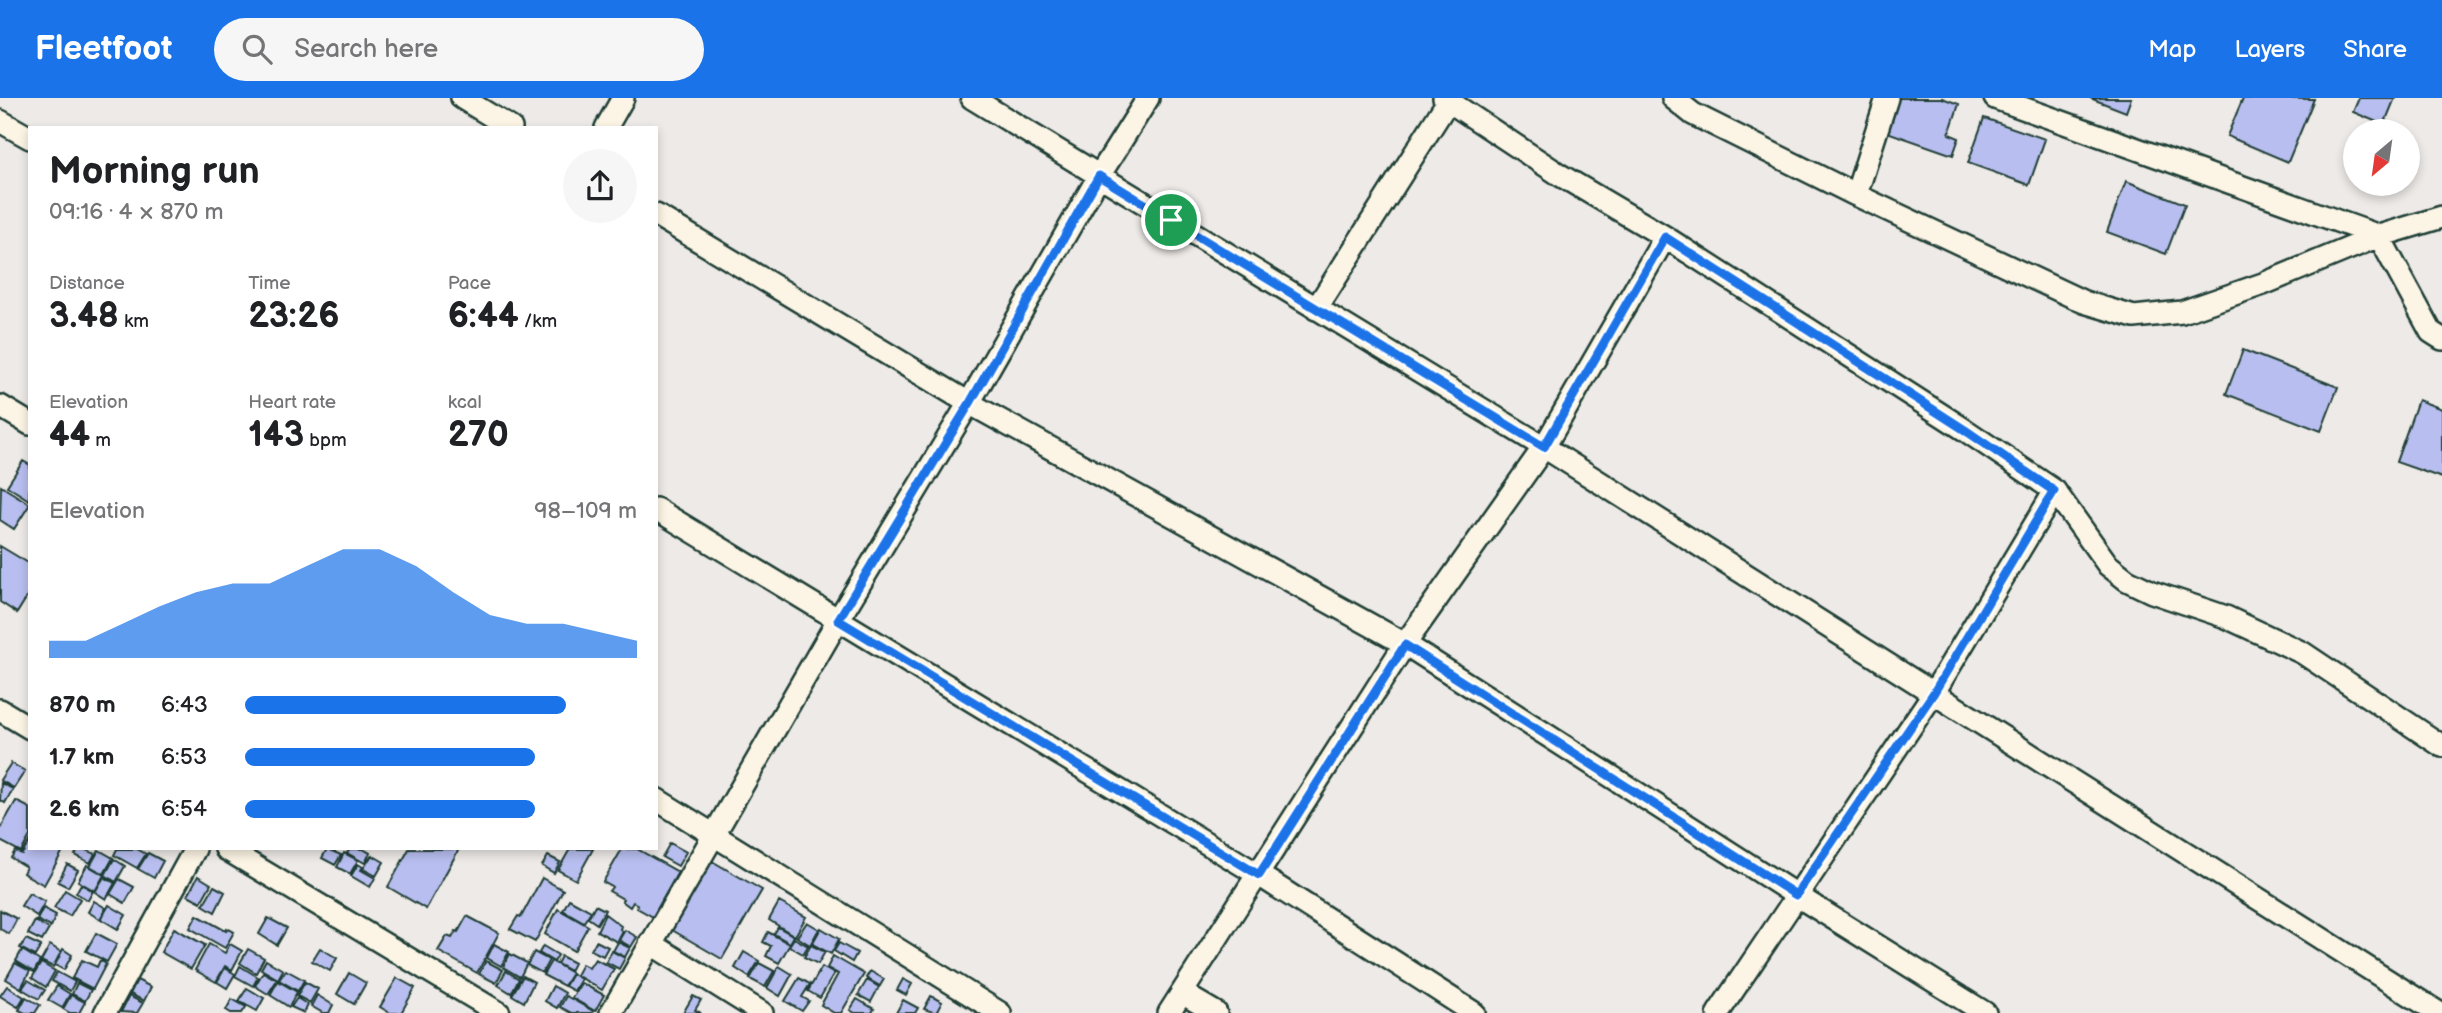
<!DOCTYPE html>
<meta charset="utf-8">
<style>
:root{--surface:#fff;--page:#f6f6f6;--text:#202124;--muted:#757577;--accent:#1a73e8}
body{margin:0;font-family:"Balsamiq Sans",sans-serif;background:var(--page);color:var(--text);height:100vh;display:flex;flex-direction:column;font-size:26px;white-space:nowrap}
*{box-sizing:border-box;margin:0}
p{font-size:23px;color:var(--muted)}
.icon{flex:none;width:38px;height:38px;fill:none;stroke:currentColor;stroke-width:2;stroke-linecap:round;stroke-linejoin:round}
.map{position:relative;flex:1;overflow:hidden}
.side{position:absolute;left:28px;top:28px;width:630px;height:724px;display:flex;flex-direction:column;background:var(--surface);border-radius:0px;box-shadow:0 4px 10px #0003}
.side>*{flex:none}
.needle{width:46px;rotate:209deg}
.controls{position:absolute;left:2343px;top:21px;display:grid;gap:14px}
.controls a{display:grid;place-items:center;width:77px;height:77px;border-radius:50%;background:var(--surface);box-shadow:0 4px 10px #0003;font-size:35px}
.pin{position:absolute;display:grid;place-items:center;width:60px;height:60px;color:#fff;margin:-30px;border:4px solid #fff;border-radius:50%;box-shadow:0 2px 7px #0007}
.round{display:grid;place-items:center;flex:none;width:74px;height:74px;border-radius:37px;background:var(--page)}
.headline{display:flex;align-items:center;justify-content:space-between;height:119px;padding:0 21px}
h1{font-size:38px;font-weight:800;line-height:52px}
.stats{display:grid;grid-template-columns:repeat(3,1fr);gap:10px;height:119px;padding:7px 21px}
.stats div{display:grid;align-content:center}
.stats b{font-size:35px;font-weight:800}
.stats small{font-size:19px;font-weight:400}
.stats p{font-size:19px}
.chart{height:196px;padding:14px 21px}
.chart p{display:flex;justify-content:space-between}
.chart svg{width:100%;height:126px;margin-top:7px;fill:var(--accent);opacity:.7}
ul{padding:0 21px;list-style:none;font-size:23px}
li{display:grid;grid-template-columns:112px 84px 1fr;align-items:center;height:52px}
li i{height:18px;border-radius:9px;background:var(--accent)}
header{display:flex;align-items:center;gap:42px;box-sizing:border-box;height:98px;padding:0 35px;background:var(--accent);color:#fff}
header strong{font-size:33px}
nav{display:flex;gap:38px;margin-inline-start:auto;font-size:24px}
.search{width:490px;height:63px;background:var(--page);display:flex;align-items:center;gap:18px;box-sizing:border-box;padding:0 24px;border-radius:38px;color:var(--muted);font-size:26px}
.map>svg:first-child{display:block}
</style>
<header>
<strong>Fleetfoot</strong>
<div class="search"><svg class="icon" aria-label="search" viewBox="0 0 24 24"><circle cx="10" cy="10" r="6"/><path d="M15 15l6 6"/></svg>Search here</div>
<nav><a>Map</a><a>Layers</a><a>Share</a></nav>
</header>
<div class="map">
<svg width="2442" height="915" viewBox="0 0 2442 915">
<rect width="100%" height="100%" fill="#eeeae7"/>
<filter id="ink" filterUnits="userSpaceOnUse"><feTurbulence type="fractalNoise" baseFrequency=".0143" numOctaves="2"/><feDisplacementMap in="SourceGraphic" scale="14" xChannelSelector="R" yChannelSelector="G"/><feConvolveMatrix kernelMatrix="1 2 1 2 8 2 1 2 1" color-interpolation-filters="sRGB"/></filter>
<g filter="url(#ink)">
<!-- building -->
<path fill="#b8beef" stroke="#1f3d34" stroke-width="2" d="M 1896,0 L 1942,0 L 1959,6 L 1949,36 L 1959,40 L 1953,57 L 1884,33 Z
M 2090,0 L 2131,0 L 2126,14 Z
M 2243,0 L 2314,1 L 2288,64 L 2227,38 Z
M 2359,0 L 2395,0 L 2384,27 L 2353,14 Z
M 1984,20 L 2045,41 L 2029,87 L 1968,65 Z
M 2126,83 L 2185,106 L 2166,156 L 2107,134 Z
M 2243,252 L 2338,289 L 2321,333 L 2226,296 Z
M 2418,302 L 2442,311 L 2442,380 L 2396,364 Z
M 23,363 L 30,367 L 29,402 L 7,388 Z
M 1,388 L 30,406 L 14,431 L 0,422 Z
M 0,448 L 30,466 L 30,494 L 17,515 L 0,504 Z
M 11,665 L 25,673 L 14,690 L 0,682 Z
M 1,685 L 13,691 L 5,705 L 0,702 Z
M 16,703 L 30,710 L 30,738 L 21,754 L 0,743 L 0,731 Z
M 30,743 L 30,751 L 64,751 L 44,787 L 23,775 L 26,769 L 11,760 L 15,753 L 22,756 Z
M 670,745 L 686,754 L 678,768 L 662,759 Z
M 79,751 L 84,751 L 95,756 L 90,765 L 75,757 Z
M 117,751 L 137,751 L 146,756 L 137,770 L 114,757 Z
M 327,751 L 341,757 L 335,767 L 322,760 Z
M 350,751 L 363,751 L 370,755 L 365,765 L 347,755 Z
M 409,751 L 459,751 L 426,811 L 388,789 Z
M 570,751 L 593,751 L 576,782 L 558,772 Z
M 622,751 L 637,751 L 678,774 L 653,819 L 637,810 L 638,807 L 633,804 L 630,809 L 622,803 L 623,801 L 609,793 L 612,789 L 603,784 Z
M 99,752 L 113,760 L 104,776 L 90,768 Z
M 148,755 L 163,763 L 154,780 L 138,771 Z
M 344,755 L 358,762 L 350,776 L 337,769 Z
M 372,757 L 384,764 L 376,778 L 363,771 Z
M 548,758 L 560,764 L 554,775 L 542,768 Z
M 114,761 L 125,768 L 116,784 L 105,777 Z
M 712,763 L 762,792 L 722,861 L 672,832 Z
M 67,766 L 78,772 L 68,789 L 58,784 Z
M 358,766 L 363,769 L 361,772 L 375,780 L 370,789 L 351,778 Z
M 87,767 L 104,777 L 95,793 L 78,783 Z
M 198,778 L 211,786 L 201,804 L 188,797 Z
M 104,779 L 115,785 L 106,801 L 95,794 Z
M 542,780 L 563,792 L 535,844 L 510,831 L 518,818 L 521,819 Z
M 119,781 L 134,789 L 125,805 L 110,796 Z
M 81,786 L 93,793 L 88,802 L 76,795 Z
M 214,788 L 225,794 L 215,814 L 203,807 Z
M 65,792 L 80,801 L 70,818 L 54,810 Z
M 29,795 L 45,804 L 37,818 L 21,808 Z
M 569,801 L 591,813 L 584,824 L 563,812 Z
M 94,803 L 106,810 L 100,821 L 88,814 Z
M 779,804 L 806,819 L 795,838 L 769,822 Z
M 109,807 L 126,817 L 118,831 L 101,821 Z
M 595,807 L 605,812 L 597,826 L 588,820 Z
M 43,810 L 56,817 L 51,829 L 37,822 Z
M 558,811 L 588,828 L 574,853 L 545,836 Z
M 0,812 L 17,821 L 9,836 L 0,831 Z
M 605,816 L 621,828 L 620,831 L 623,833 L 617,844 L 597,833 Z
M 197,817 L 226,833 L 227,830 L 234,834 L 225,850 L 190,830 Z
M 467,818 L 499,835 L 477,875 L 438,853 L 447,838 L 452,840 L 456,833 L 458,834 Z
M 268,820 L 287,830 L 277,847 L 259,836 Z
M 35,823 L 49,831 L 42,843 L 28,836 Z
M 807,824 L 819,831 L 810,847 L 797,839 Z
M 778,829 L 794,838 L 790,845 L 774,836 Z
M 174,830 L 205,847 L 191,871 L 161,854 Z
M 821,830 L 839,841 L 831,856 L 812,846 Z
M 625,832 L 637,839 L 631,849 L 619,842 Z
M 768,834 L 790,846 L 779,865 L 766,858 L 771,848 L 763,844 Z
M 96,835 L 117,846 L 107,864 L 86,853 Z
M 794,840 L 808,848 L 803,856 L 789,848 Z
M 26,841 L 41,848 L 35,858 L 20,850 Z
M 596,843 L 608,849 L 603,858 L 591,852 Z
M 618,844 L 630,850 L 625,859 L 613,853 Z
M 839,845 L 857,855 L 852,864 L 834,853 Z
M 209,846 L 225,855 L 230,846 L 242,853 L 232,872 L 225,868 L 216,884 L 195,872 Z
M 494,846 L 509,854 L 501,868 L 487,860 Z
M 50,847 L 61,854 L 53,869 L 41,863 Z
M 811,847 L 825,854 L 818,866 L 804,859 Z
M 543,848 L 558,857 L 554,864 L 539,855 Z
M 320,850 L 337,860 L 330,873 L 312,863 Z
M 63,851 L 72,857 L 64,872 L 55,867 Z
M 248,851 L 264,860 L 256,875 L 240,865 Z
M 22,852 L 40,863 L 34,874 L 16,863 Z
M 612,853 L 625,860 L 619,871 L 606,864 Z
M 534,854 L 549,862 L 542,875 L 527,867 Z
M 744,854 L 759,863 L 749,879 L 735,870 Z
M 510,856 L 527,865 L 520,879 L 503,869 Z
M 561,858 L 574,865 L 570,873 L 557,866 Z
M 833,858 L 864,876 L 841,915 L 834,915 L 821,907 L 838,876 L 827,870 Z
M 595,861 L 614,871 L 602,892 L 576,877 L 582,866 L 589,870 Z
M 82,862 L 97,869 L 100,862 L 106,866 L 93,891 L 72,880 Z
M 266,862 L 283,872 L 278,881 L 261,871 Z
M 486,863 L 503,872 L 496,885 L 479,876 Z
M 551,863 L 572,875 L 564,888 L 543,877 Z
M 15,865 L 30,873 L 21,890 L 6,881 Z
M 41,865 L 55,873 L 46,889 L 32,880 Z
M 759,865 L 774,873 L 765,889 L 750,881 Z
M 240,868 L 258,879 L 253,888 L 235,878 Z
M 779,868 L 792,876 L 780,898 L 767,890 Z
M 822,869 L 834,876 L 820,900 L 808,893 Z
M 225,870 L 235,876 L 227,890 L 217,884 Z
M 286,872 L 304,882 L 298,893 L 279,882 Z
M 506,873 L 519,881 L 511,895 L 498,887 Z
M 870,873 L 884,881 L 880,888 L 866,880 Z
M 57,874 L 75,884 L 70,893 L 52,883 Z
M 263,874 L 277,882 L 268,896 L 255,888 Z
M 349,875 L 366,885 L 354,906 L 337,896 Z
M 572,876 L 581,881 L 574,893 L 565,888 Z
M 523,878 L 534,884 L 524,904 L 512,897 Z
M 397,880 L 415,890 L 401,915 L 390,915 L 380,909 Z
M 799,880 L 810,886 L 802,899 L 809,903 L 802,913 L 785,903 Z
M 903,881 L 912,886 L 906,897 L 897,892 Z
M 28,882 L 45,892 L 39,901 L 22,891 Z
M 137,882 L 151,889 L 144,903 L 130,896 Z
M 867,882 L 879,889 L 871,904 L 858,897 Z
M 278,883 L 297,894 L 289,909 L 270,897 Z
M 305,884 L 318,891 L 310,905 L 297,898 Z
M 77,885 L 91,892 L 85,903 L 72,896 Z
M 581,885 L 604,897 L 595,913 L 572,900 Z
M 7,888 L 24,899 L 18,909 L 0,898 Z
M 57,888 L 70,896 L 62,910 L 48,902 Z
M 553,888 L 565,895 L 557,910 L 545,903 Z
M 247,890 L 264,900 L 257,913 L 239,903 Z
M 71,897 L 85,904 L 79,915 L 70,915 L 63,911 Z
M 317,897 L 333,907 L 329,915 L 323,915 L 311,908 Z
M 129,898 L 143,905 L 137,915 L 121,914 Z
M 566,898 L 593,913 L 592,915 L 571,915 L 560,909 Z
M 693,898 L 701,902 L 695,912 L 701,915 L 683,915 Z
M 931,898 L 942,904 L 936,915 L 924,911 Z
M 26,899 L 40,907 L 35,915 L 25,915 L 19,912 Z
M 297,900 L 308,907 L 304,915 L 291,909 Z
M 232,901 L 246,909 L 242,915 L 231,915 L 226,912 Z
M 857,901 L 874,911 L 872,915 L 855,915 L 850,912 Z
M 903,902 L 918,910 L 915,915 L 896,915 Z"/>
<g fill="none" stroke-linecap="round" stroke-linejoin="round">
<defs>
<path id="street" d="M 462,0 L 511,30
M 972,0 L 1544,349 L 2439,915
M 1444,0 L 1560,77 L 1665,139 L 1965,332 L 2055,393 L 2108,467 L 2127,482 L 2152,494 L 2226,519 L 2303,555 L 2442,648
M 1673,0 L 1693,16 L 1856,97 L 2084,204 L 2134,219 L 2182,214 L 2263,186 L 2379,138 L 2442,119
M 1995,0 L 2379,138 L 2431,234 L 2442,241
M 0,23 L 30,40
M 606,30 L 623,0
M 1856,97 L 1887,0
M 656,117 L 969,305 L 1405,546 L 1796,797 L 1985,915
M 1316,211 L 1448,3
M 0,308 L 30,326
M 656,411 L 1259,777 L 1474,915
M 0,612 L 30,630
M 656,701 L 1000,915
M 226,751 L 499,915
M 650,845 L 762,915
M 1182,895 L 1216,915
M 105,915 L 195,751
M 611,915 L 838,522 L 969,305 L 1099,78 L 1148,0
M 1169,915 L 1405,546 L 1544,349 L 1665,139
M 1718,915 L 1933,596 L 2055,393"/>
</defs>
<!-- street casing -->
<use href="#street" stroke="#1f3d34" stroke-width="26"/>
<!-- street -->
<use href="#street" stroke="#fcf5e5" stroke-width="21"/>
</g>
</g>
<g fill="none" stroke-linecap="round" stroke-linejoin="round" filter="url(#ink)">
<defs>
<path id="route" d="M 1099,78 L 1544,349 L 1665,139 L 1965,332 L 2054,393 L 1933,596 L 1796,797 L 1405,547 L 1259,777 L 838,522 L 970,305 Z"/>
</defs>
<!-- route casing -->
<use href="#route" stroke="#fff" stroke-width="14"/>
<!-- route -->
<use href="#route" stroke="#1a73e8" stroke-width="9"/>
</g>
</svg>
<div class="controls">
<a><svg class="needle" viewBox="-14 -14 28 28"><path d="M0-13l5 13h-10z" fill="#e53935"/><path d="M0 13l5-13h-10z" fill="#757577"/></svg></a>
</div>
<div class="pin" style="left:1171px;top:122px;background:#1e9e55"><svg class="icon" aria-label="arrive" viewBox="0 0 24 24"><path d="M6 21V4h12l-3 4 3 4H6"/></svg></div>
<section class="side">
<div class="headline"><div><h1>Morning run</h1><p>09:16 · 4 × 870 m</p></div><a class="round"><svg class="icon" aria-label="share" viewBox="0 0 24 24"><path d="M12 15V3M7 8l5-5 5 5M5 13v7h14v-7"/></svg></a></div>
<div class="stats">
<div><p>Distance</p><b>3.48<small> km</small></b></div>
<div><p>Time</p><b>23:26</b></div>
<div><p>Pace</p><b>6:44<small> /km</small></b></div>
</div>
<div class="stats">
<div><p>Elevation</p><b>44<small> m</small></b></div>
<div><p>Heart rate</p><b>143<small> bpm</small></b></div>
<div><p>kcal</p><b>270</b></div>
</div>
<div class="chart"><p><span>Elevation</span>98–109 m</p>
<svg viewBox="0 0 160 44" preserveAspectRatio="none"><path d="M0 44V38L10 38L20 32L30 26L40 21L50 18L60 18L70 12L80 6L90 6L100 12L110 21L120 29L130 32L140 32L150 35L160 38V44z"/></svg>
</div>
<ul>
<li><b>870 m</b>6:43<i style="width:82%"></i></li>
<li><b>1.7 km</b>6:53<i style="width:74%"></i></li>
<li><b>2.6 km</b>6:54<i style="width:74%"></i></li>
</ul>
</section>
</div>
